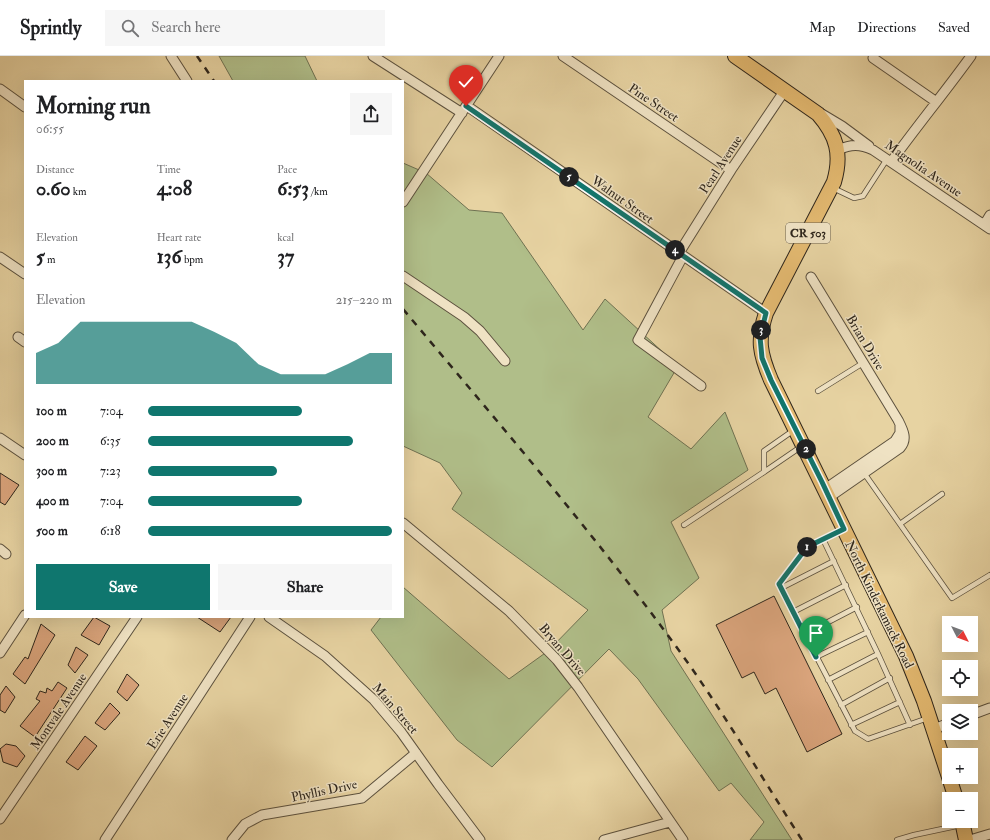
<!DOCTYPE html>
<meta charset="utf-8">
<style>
:root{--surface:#fff;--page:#f6f6f6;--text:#202124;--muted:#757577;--line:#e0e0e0;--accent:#0f766e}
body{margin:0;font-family:"IM FELL Double Pica",serif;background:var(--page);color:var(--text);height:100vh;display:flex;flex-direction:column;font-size:15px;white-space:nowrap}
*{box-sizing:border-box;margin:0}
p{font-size:13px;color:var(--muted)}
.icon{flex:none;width:22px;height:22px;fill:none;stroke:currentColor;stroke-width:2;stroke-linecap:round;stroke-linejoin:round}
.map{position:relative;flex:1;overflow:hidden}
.panel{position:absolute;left:24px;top:24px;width:380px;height:538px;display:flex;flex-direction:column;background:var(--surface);border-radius:0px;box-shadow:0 4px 16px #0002}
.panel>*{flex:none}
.needle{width:26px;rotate:132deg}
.fabs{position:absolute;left:942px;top:560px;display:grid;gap:8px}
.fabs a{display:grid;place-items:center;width:36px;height:36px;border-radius:0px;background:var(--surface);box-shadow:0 4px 16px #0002;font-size:20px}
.pin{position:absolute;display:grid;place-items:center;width:34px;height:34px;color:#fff;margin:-41px -17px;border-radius:50% 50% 50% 0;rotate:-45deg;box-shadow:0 0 4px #0007}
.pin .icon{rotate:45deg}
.km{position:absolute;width:20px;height:20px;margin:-10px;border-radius:50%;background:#222;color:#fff;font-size:11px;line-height:20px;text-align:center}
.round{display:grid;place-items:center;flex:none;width:42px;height:42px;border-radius:0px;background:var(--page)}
.headline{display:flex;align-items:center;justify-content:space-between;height:68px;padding:0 12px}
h1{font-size:22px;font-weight:700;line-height:30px}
.metrics{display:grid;grid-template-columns:repeat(3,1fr);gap:6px;height:68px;padding:4px 12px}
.metrics div{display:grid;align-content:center}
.metrics b{font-size:20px;font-weight:700}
.metrics small{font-size:11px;font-weight:400}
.metrics p{font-size:11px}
.chart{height:112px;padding:8px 12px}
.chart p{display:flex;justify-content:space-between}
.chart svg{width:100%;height:72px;margin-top:4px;fill:var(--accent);opacity:.7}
.action{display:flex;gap:8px;margin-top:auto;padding:8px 12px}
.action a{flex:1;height:46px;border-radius:0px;background:var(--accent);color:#fff;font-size:16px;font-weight:700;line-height:46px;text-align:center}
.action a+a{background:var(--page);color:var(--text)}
ul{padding:0 12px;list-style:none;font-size:13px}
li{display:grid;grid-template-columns:64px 48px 1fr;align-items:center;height:30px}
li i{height:10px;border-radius:5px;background:var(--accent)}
header{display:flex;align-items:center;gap:24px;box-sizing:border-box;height:56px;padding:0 20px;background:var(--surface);border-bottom:1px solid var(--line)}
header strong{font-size:19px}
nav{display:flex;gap:22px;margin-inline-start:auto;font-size:14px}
.search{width:280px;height:36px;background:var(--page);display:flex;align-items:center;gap:10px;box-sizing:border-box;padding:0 14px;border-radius:0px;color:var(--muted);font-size:15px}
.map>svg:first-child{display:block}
</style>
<header>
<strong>Sprintly</strong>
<div class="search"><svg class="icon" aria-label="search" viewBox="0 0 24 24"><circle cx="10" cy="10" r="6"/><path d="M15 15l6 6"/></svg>Search here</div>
<nav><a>Map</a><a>Directions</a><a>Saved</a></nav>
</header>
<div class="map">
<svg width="990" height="784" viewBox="0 0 990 784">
<rect width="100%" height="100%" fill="#e7d3a2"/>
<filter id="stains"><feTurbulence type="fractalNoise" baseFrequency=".005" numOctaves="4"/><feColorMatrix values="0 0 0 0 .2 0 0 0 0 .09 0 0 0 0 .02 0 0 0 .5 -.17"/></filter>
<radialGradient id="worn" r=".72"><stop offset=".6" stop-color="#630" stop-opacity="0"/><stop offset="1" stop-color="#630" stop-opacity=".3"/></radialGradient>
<!-- green -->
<path fill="#b0be89" stroke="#6f7252" d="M 219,0 L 305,0 L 317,25 L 233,25 Z
M 403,107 L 426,117 L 469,154 L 502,157 L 583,274 L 605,243 L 678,310 L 648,361 L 691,393 L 725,356 L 748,414 L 671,466 L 699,522 L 662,554 L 671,595 L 792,784 L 750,784 L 764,766 L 731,727 L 719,735 L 638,623 L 609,593 L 492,711 L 457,684 L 371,574 L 381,561 L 403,561 L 403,531 L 509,623 L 548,595 L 588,554 L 452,453 L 462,437 L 440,407 L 403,390 Z"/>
<!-- building -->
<path fill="#dca67e" stroke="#2e261c" d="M 0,417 L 19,429 L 5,449 L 0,446 Z
M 774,540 L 842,678 L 807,696 L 776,632 L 765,638 L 754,616 L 742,622 L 716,569 Z
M 94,561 L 110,570 L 99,589 L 81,579 Z
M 197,561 L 231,561 L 220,576 Z
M 41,568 L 55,579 L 25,628 L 13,618 L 25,601 L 28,603 Z
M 76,591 L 88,599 L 75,617 L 68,609 Z
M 127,618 L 139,629 L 127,645 L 117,636 Z
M 58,626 L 67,632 L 35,681 L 20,670 L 40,645 L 36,643 L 40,635 L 46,637 L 47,632 L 52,635 Z
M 6,630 L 15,641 L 5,657 L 0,654 L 0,639 Z
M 110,647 L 120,657 L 105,674 L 95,667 Z
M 85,680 L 97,690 L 78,714 L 66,706 Z
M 6,688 L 16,690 L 25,700 L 17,711 L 3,706 L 0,693 Z"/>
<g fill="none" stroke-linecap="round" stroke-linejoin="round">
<defs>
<path id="service" d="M 833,132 L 854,142 L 863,140 L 887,103
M 818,335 L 863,307
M 794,374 L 764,395 L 764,416 L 802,390
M 864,417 L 952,542 L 990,519
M 900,468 L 942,438
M 684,469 L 764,416
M 842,474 L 807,491 L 779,528 L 855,675 L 868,683 L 928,662
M 823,483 L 878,598 L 910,669
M 781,532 L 834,505
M 793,556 L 846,529
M 805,578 L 857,551
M 816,601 L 868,576
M 828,624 L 878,598
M 841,649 L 890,622
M 851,669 L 900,646
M 897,784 L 914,779 L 961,769"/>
<path id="minor" d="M 171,0 L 187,25
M 373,0 L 462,57
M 563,0 L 731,114
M 873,2 L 935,45
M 0,33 L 25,51
M 467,50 L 766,257
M 822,58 L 842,70 L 869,90
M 838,94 C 851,88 860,88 873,94 L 990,173
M 891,106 C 917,70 945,36 971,0
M 403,146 L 499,0
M 984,169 L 990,159
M 679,197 L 731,114 L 785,34
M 683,200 L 638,284 L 701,330
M 0,201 L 25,218
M 403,220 L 464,261 L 480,275 L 505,305
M 811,221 L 898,364 C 903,374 908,383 900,392 L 828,442
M 18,281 L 25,286
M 0,382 L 25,399
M 825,433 L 895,385 L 900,377 L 900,369
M 403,467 L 509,555 L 557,604 L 578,631 L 683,784
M 0,493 L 6,498
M 269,561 L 325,600 L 374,644 L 401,676 L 438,728 L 480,784
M 0,597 L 25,559
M 971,659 L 990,652
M 934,673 L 949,667
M 0,763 L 137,561
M 105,784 L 250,561
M 232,784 L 245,768 L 262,759 L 362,742 L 416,697
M 604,784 L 670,766
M 970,784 L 990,778"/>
<path id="primary" d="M 735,0 L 818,58 C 837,80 842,98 834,126 L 766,257 C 757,284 760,298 771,324 L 906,600 L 924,645 L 949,721
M 949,721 L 956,743
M 962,765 L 966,784"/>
</defs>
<!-- service casing -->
<use href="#service" stroke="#5c513e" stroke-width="6"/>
<!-- minor casing -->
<use href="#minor" stroke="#5c513e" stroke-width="11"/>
<!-- primary casing -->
<use href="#primary" stroke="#2e261c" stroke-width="16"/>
<!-- service -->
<use href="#service" stroke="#efe2c3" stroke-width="4.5"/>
<!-- minor -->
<use href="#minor" stroke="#efe2c3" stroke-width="9"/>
<!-- primary -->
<use href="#primary" stroke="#e4ba71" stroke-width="14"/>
<!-- rail -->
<path stroke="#2e261c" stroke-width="2.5" stroke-dasharray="7 7" stroke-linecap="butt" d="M 197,0 L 214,25
M 403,253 C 500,369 600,484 688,607 C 728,664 764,725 802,784"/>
</g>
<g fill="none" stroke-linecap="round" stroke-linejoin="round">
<defs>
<path id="route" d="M 466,50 L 766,257 L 760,281 L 762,302 L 771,324 L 822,426 L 844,473 L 807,491 L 779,528 L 816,601"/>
</defs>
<!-- route casing -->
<use href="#route" stroke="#fff" stroke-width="8"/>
<!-- route -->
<use href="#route" stroke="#0f766e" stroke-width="5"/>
</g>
<g text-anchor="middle" stroke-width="3" stroke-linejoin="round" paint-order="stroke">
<!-- shield labels -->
<rect fill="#efe2c3" stroke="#685e4e" stroke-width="1" x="786" y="167" width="44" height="20" rx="3"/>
<g font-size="12" font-weight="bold" fill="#2e261c">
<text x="808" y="181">CR 503</text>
</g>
<!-- street labels -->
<g font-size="13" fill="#2e261c" stroke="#efe2c3">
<text transform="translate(654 46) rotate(34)" y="5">Pine Street</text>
<text transform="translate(720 108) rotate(-57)" y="5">Pearl Avenue</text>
<text transform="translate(924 112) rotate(34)" y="5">Magnolia Avenue</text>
<text transform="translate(623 143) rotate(35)" y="5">Walnut Street</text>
<text transform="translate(866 286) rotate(59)" y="5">Brian Drive</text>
<text transform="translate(880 548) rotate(64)" y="5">North Kinderkamack Road</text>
<text transform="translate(563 593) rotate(49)" y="5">Bryan Drive</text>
<text transform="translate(396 652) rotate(49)" y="5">Main Street</text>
<text transform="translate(58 655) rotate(-56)" y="5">Montvale Avenue</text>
<text transform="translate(167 665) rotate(-57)" y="5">Erie Avenue</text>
<text transform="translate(324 734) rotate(-12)" y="5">Phyllis Drive</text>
</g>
</g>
<rect width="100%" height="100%" filter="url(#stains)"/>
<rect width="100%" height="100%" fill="url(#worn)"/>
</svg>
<div class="fabs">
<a><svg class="needle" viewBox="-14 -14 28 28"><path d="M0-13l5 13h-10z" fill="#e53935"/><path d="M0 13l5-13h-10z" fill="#757577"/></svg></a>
<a><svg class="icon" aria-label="locate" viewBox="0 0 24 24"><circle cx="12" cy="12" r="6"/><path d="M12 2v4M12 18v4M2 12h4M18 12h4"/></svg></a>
<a><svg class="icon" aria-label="layers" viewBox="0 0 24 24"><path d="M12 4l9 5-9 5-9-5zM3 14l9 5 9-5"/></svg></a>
<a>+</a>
<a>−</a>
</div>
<div class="pin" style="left:816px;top:601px;background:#1e9e55"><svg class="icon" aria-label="arrive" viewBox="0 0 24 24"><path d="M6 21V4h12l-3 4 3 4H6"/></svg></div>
<div class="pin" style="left:466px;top:50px;background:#d93025"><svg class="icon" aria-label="check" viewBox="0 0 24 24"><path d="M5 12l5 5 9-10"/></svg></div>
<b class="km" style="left:807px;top:491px">1</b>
<b class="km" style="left:806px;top:393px">2</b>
<b class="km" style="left:761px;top:274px">3</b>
<b class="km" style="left:675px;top:194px">4</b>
<b class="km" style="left:569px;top:121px">5</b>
<section class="panel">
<div class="headline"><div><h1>Morning run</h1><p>06:55</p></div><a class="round"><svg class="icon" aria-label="share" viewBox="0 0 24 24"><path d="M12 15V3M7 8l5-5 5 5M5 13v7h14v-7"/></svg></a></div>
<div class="metrics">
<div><p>Distance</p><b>0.60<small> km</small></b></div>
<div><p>Time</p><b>4:08</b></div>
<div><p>Pace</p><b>6:53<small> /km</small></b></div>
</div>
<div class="metrics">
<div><p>Elevation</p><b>5<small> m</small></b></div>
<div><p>Heart rate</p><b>136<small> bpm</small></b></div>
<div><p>kcal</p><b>37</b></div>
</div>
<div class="chart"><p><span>Elevation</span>215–220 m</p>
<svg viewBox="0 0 160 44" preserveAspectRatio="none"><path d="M0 44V25L10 19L20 6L30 6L40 6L50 6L60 6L70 6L80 12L90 19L100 32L110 38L120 38L130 38L140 32L150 25L160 25V44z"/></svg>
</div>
<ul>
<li><b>100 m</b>7:04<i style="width:63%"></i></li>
<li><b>200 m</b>6:35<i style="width:84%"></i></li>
<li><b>300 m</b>7:23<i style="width:53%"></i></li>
<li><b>400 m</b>7:04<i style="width:63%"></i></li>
<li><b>500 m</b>6:18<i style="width:100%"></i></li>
</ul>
<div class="action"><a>Save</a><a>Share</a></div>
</section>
</div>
